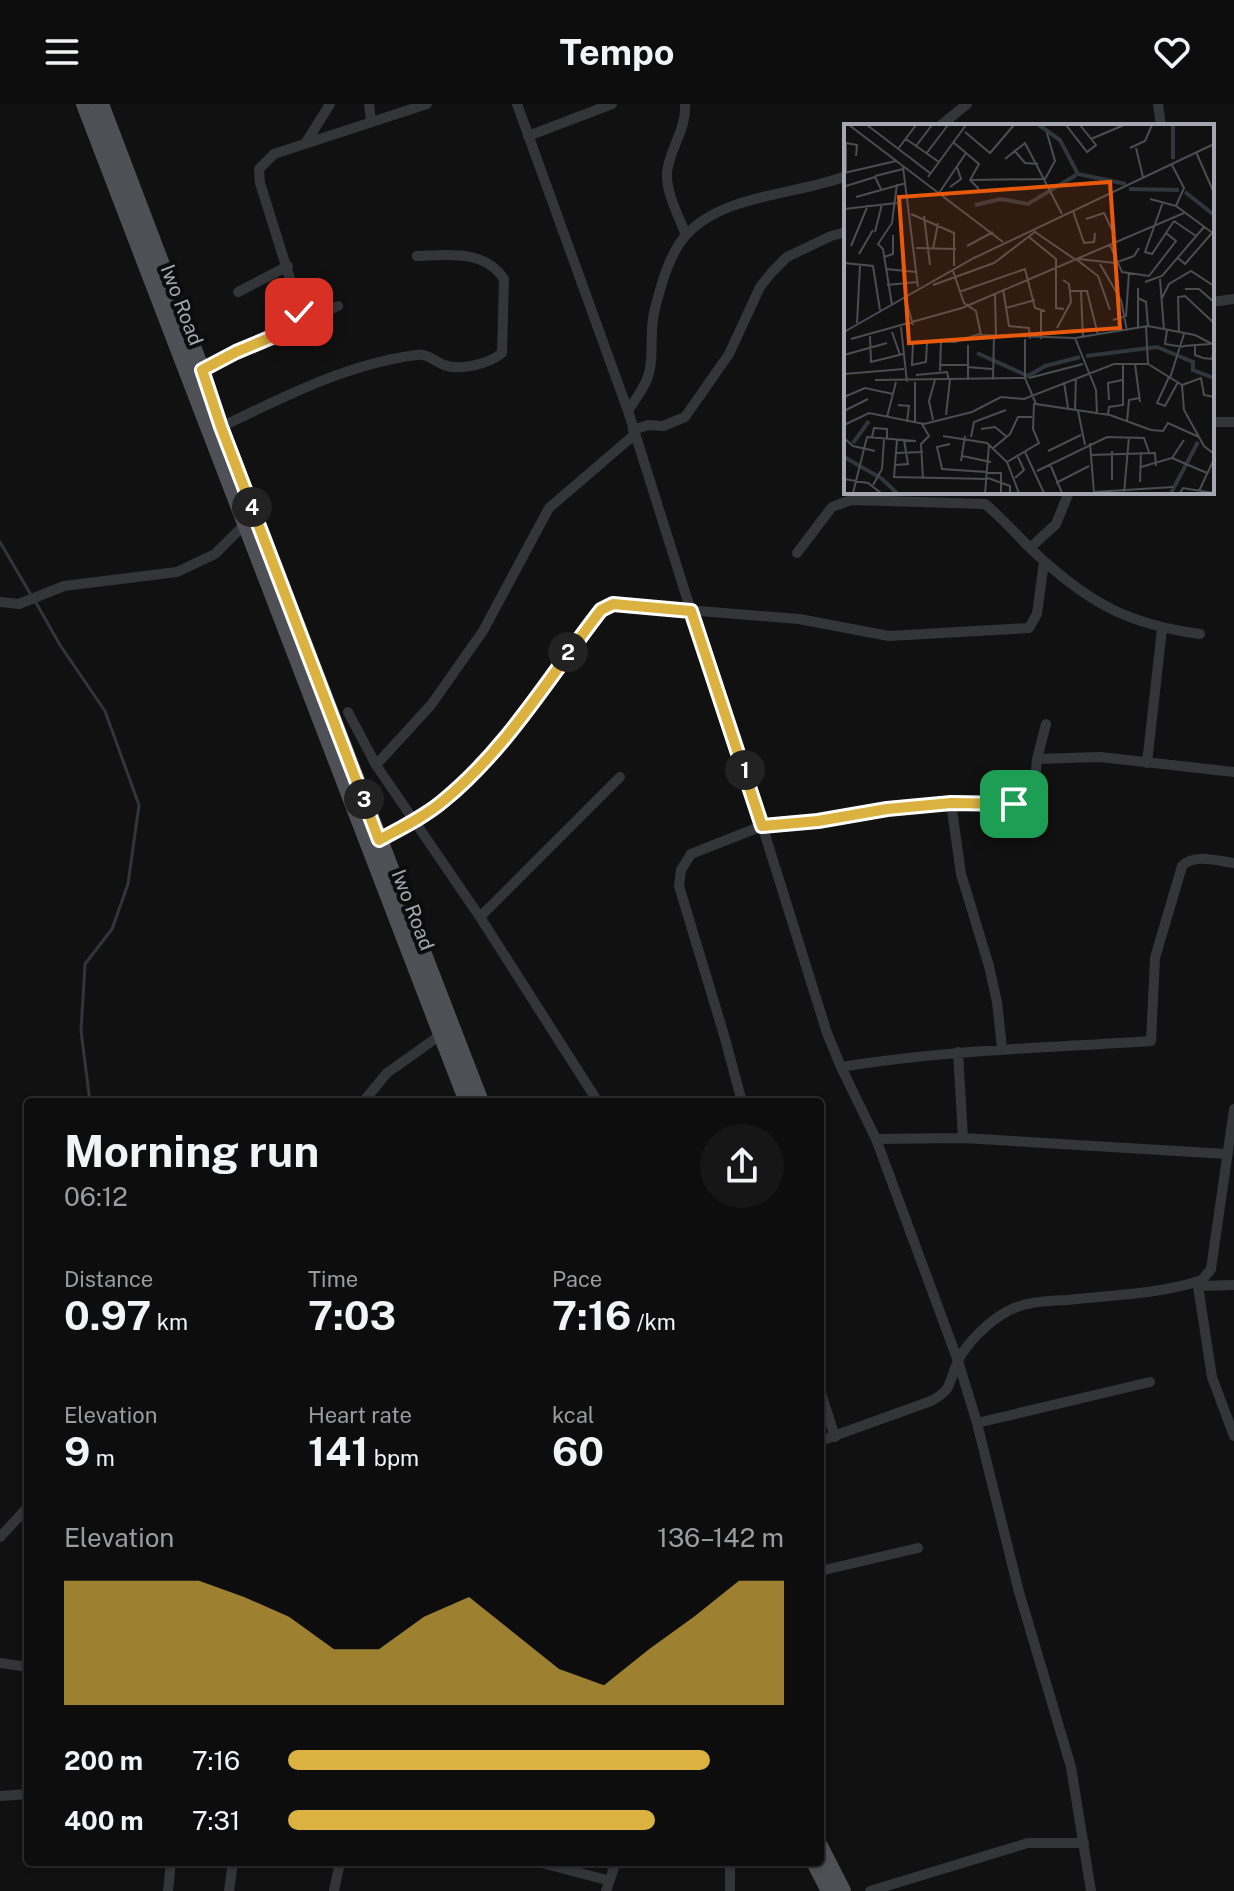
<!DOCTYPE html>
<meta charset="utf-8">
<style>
:root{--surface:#0d0d0e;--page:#161617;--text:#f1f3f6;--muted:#9a9c9e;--line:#2d2d2e;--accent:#dbb240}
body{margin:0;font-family:"Public Sans",sans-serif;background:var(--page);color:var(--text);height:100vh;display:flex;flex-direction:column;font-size:30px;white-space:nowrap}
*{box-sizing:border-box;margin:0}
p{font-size:26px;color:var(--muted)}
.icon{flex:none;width:44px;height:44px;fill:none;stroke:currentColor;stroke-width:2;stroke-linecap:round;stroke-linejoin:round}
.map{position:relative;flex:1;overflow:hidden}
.panel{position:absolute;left:24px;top:994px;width:800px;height:768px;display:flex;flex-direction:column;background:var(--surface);border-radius:8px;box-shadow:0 2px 6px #0004,0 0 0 2px var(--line)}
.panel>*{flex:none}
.pin{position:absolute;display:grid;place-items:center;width:68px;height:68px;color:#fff;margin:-34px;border-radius:16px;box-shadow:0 4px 12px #0006}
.km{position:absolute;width:40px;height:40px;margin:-20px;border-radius:50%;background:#222;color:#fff;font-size:22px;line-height:40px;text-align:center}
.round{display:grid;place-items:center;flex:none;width:84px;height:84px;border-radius:42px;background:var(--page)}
.head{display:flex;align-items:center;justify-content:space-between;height:136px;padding:0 40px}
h1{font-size:44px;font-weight:700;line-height:60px}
.stats{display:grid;grid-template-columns:repeat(3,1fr);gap:12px;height:136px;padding:8px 40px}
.stats div{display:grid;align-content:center}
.stats b{font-size:40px;font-weight:700}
.stats small{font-size:22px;font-weight:400}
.stats p{font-size:22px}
.chart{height:224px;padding:16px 40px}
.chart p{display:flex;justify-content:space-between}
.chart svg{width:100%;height:144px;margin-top:8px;fill:var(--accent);opacity:.7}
ul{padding:0 40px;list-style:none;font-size:26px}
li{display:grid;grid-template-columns:128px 96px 1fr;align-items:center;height:60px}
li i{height:20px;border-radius:10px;background:var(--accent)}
header{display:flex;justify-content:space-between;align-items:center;height:104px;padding:0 40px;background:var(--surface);font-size:36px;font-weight:700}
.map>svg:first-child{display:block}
</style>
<header><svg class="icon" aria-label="menu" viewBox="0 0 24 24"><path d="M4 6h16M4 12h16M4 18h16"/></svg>Tempo<svg class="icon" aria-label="heart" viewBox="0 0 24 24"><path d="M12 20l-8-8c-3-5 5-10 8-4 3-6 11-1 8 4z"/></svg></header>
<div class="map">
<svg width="1234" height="1787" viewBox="0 0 1234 1787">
<rect width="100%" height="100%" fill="#111112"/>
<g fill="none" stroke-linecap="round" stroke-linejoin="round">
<!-- stream -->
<path stroke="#30363d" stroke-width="3" d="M 0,438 L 31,491
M 35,497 L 60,541 L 105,607 L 139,701 L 128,780 L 112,825 L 85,860 L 81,927 L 90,998"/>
<!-- minor -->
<path stroke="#343539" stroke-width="10" d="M 369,0 L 371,17
M 517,0 L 628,307 L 691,507 L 742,657 L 827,929 L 841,963 L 876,1035 L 958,1257 L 977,1319 L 1019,1488 L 1071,1663 L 1091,1787
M 685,0 C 687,25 669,45 667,69 C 666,89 679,113 686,131
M 1158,0 L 1161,22
M 940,22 L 967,0
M 528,32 L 612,0
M 305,40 L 330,0
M 238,188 L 288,162
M 1212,198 L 1234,195
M 298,222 L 297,197 L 260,79 L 259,65 L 274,50 L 427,0
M 202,266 L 236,248 L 338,202
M 628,307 C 634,297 643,286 647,275 C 655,255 649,230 654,209 C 660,184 669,149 687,130 C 724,90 797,91 846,72
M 1212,318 L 1234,318
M 221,323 C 283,293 347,260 416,251 C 427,249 434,257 444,261 C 460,267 489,260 502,249 L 504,175 C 484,145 448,151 417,152
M 633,326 L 648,321 L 663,322 L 685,313 L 729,250 L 760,183 L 772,168 L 787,153 L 831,132 L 846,128
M 1030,444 L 1056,420 L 1069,388
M 797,449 L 832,403 L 851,396 L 985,400 C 1006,417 1023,439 1044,457 C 1094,502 1133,521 1200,530
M 0,498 L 19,500 L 64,482 L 177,468 L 215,450 L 244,421
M 348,608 L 376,661 L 480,813 L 598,998
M 1037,655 L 1100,653 L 1234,668
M 1147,659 L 1162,525
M 376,661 L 431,601 L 483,527 L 549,404 L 634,331
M 951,699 L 961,770 L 989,862 L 997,898 L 1002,944
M 379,736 C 401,724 424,713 443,697 C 507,645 551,570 601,506 L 613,500 L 799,515 L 889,532 L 1029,524 L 1037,510 L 1044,458
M 480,813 L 620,673
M 958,948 L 963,1034
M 841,963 C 944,946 1047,944 1151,937 L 1155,854 L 1182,762 C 1195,749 1217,757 1234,759
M 363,998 L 387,969 L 439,932
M 742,998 L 724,931 L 679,782 L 681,766 L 691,750 L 762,722 L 818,717 L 887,705 L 951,699 L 1014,700 L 1034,690 L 1037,655 L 1046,620
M 876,1035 L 963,1034 L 1226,1050
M 1202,1176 L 1198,1182 L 1212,1273 L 1234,1332
M 1198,1182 L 1234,1181
M 820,1286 L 835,1333
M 977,1319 L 1150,1278
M 820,1337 L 931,1297 C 953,1285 948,1280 957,1259 C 966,1239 989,1217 1008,1207 C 1026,1197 1049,1197 1068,1196 C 1112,1191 1161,1190 1202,1176 L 1211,1165 L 1234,1005
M 0,1433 L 28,1403
M 820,1467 L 918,1444
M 0,1559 L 28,1563
M 0,1692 L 28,1690
M 538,1758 L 607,1776
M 168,1787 L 171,1758
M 229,1787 L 233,1758
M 334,1787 L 340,1758
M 606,1787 L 616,1758
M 730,1787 L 730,1758
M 870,1787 L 1028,1739 L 1084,1739"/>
<!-- primary -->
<path stroke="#4f5055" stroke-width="16" d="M 84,0 L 467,998
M 101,0 L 202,266 L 221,323 L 481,998
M 820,1742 L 843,1787
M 814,1758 L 829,1787"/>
</g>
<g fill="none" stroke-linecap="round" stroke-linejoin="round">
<defs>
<path id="route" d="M 299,208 L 298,222 L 236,248 L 202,266 L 221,323 L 379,736 C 401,724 424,713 443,697 C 507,645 551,570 601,506 L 613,500 L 691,507 L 762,722 L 818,717 L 887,705 L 951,699 L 1014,700"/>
</defs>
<!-- route casing -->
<use href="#route" stroke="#fff" stroke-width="16"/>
<!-- route -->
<use href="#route" stroke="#dbb240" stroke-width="10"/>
</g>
<g text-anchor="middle" stroke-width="8" stroke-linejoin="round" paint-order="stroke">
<!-- street labels -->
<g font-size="20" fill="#a4a7b1" stroke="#0c0c0d">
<text transform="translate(182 201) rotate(69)" y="7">Iwo Road</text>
<text transform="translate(413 806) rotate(69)" y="7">Iwo Road</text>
</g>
</g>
<!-- overview -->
<g transform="translate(844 20)">
<rect width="370" height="370" fill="#111112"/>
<path fill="none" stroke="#30363d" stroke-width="4" d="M 195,1 L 216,16 L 234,50 L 282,60M 329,35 L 329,1M 285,65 L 335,66M 341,68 L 370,91M 131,81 L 157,75 L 184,80 L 232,51M 133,229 L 184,252 L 201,242 L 236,233M 242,232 L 313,223 L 349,238 L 349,246 L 370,254M 9,319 L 25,297M 0,333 L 37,354 L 53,369M 327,369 L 354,318"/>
<path fill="none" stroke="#4c4d52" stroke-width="2" d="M 5,1 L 159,118M 23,1 L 86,49M 222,1 L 243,28 L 252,21 L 236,1M 121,8 L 146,29 L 170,1M 62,15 L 95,38M 247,15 L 280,1M 109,18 L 135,40 L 126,56 L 135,65M 72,22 L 88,1M 286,24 L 301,17 L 308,1M 292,24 L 299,53M 54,25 L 72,1M 170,26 L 181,39 L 194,40M 352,28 L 370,69M 82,30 L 104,1M 161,35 L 181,19 L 218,90M 328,41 L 340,64 L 332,82M 59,43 L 74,163M 0,49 L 52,37M 2,49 L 2,19 L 13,21 L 12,32M 31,52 L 59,45M 84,53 L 122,1M 126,56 L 201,55 L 211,37 L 203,9M 2,62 L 31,53 L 37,65M 106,63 L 117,55 L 113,43M 95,69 L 122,29M 12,73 L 62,59M 306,75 L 332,82 L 370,110M 319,78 L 301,128 L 308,130 L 330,97M 0,85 L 53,79M 229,87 L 240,119 L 250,118 L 251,109M 67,90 L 110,109 L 110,142M 80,92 L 86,141M 242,95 L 260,89 L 270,110M 330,97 L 352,112M 31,108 L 38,80M 191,108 L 232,136M 185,113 L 212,135 L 212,184 L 220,185M 266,121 L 278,148 L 305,152 L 332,117 L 322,109M 7,122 L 24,81M 123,122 L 149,108M 72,124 L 112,125M 89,125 L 94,99M 15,130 L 29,106M 40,133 L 49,130 L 49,111M 334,134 L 341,140 L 368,109M 232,135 L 254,152 L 266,186M 235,135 L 271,139 L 290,132 L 295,124M 0,139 L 29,142 L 36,186M 256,140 L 277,176 L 283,207M 42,145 L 72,148M 109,147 L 120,179 L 132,187 L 137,211 L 231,214 L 304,202 L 351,211 L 370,221M 316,155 L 320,206M 301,158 L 318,152 L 360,103M 43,161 L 73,158M 89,161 L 150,139 L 192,107M 294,164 L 294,204M 159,165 L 165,202 L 185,204 L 186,215M 341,165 L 355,165 L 370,178M 226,167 L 243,167 L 254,211M 237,167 L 239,214M 115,168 L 181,145 L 191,184 L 201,187M 151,170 L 152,212M 61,173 L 69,201M 294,174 L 302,178 L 304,202M 318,174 L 325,160 L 347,147 L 370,162M 48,181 L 39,125 L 34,120 L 48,99 L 53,60M 162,184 L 191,176M 269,196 L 282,192 L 285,148M 13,199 L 16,142M 302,202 L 304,240M 57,203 L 63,258M 213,204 L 227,178 L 225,160 L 219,156M 323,206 L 321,220 L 339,223M 0,208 L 130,134 L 370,20M 48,208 L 56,231M 335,209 L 334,173 L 341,172 L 370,199M 26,212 L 27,238 L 59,230M 231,214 L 252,266 L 253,290M 7,215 L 118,184 L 340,89M 181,215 L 181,254 L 192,280 L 266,291 L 307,306 L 319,307 L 324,299 L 355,313M 197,215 L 197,186M 83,218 L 82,238 L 68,241 L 69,219 L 90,217 L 111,218 L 136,210M 339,222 L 366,220M 351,222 L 351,231 L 359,234 L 368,235 L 370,227M 0,231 L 43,219M 291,240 L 296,278M 96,241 L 123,241M 123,243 L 148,245M 96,247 L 97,217M 0,250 L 60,245M 72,251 L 103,248 L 105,256M 325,253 L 313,279 L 321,282 L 334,258M 185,254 L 239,240M 326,254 L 340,210M 31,256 L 181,254M 124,256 L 124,221M 149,256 L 150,211M 220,258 L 224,284M 338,261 L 357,254 L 360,271 L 370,273M 0,273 L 21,264 L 49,270M 265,276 L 264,259 L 278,256M 54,281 L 65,282 L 63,298M 231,286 L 232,254M 0,287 L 24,275M 234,287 L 241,321M 264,290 L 265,283 L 279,281 L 279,239M 102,291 L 106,256M 43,293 L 52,258M 89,296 L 85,277 L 91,256M 283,298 L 285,276 L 295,274M 71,299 L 71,258M 78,300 L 85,312 L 77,320 L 79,355M 0,301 L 25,289 L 80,300 L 128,288 L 157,273 L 180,275 L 270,240 L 304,240 L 338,261 L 340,286 L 360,322 L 370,330M 137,305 L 151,303 L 163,313M 99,312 L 143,319 L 163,338 L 175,369M 28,313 L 30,304 L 43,305 L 43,315M 127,313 L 130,298 L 162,286M 0,314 L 9,322 L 31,327M 53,316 L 50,353 L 144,355M 246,319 L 250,369M 106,320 L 93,323 L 98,345 L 157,349 L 157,369M 148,325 L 166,310 L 174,293 L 188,293M 204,327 L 237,311M 268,327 L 268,356M 181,328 L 200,369M 52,329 L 79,328M 246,331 L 311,329 L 312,342M 118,332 L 147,338M 328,334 L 363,349M 117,337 L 121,312M 163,338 L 195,319 L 189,305 L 190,279M 206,340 L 218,369M 51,341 L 64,340 L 60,316M 297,343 L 328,334 L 340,316M 193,347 L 263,313 L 300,314 L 305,328M 144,354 L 166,362 L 166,369M 171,354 L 180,346 L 174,333M 0,355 L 24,359 L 37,369M 296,358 L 297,328M 212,359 L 245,342M 29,361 L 38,345 L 40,315M 355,367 L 370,335M 250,368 L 329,363M 9,369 L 23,313 L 72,317M 141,369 L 145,321M 280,369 L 285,313M 336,369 L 339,364 L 370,369"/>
<path fill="#e8590c" fill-opacity="0.15" stroke="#e8590c" stroke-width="4" d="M 266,58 L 276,204 L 65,219 L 55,73 Z"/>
<rect width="370" height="370" fill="none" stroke="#a4a7b1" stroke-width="4"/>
</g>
</svg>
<div class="pin" style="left:1014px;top:700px;background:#1e9e55"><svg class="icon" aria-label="arrive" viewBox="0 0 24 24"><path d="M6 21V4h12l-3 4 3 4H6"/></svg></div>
<div class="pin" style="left:299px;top:208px;background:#d93025"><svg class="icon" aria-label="check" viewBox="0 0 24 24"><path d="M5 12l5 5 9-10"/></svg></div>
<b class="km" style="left:745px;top:666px">1</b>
<b class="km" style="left:568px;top:548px">2</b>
<b class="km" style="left:364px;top:695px">3</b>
<b class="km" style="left:252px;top:403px">4</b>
<section class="panel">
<div class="head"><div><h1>Morning run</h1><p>06:12</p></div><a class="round"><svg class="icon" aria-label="share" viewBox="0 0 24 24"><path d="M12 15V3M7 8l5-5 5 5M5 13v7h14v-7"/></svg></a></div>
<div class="stats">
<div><p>Distance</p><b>0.97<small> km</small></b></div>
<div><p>Time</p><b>7:03</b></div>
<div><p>Pace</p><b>7:16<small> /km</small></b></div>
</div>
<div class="stats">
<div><p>Elevation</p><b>9<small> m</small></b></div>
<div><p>Heart rate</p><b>141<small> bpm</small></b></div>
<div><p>kcal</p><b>60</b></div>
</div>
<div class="chart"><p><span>Elevation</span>136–142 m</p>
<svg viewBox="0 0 160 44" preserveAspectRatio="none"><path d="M0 44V6L10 6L20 6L30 6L40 11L50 17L60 27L70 27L80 17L90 11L100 22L110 33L120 38L130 27L140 17L150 6L160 6V44z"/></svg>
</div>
<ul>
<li><b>200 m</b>7:16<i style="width:85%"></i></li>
<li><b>400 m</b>7:31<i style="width:74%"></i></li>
</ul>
</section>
</div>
